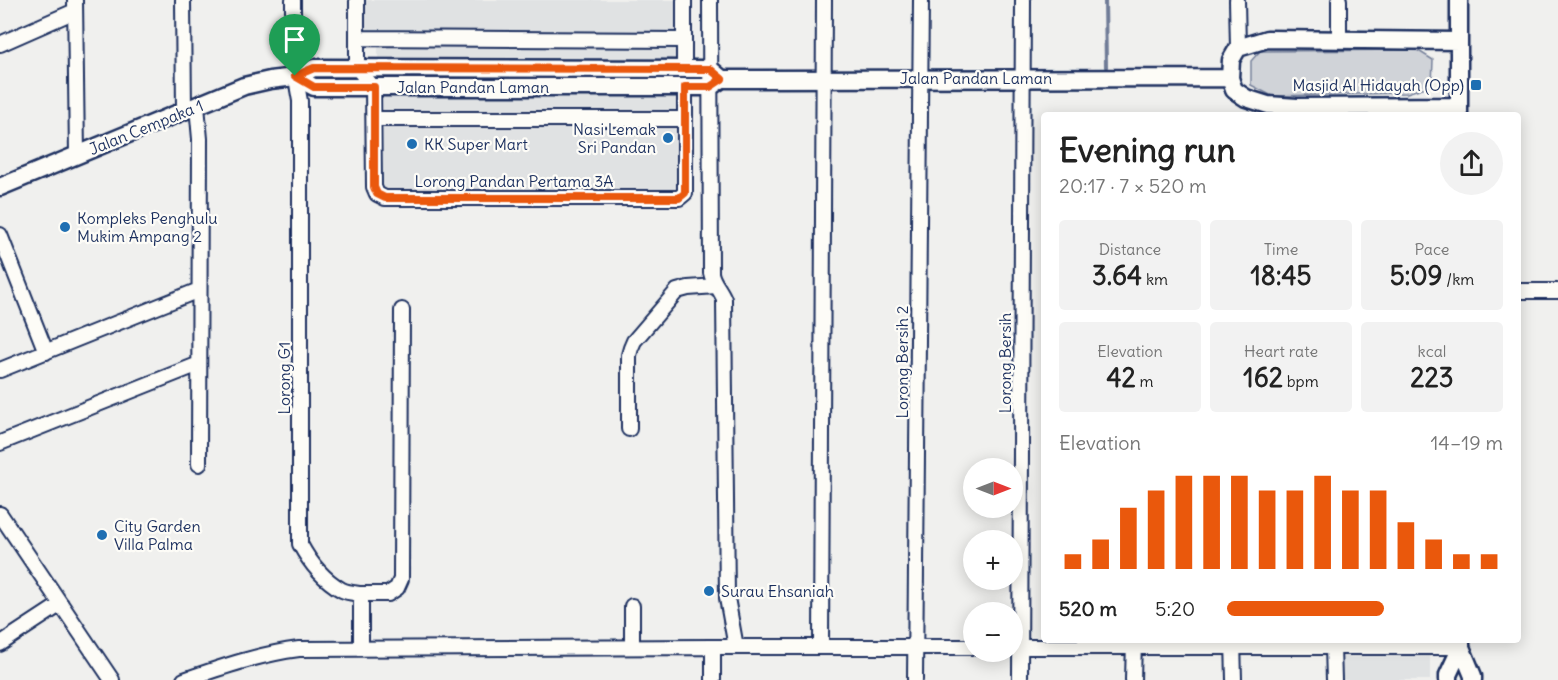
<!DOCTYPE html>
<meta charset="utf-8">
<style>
:root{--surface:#fff;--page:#f2f2f2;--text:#222;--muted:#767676;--accent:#ea580c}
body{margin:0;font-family:Delius,sans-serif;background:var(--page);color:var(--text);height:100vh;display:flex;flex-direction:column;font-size:22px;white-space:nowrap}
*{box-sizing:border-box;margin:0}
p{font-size:20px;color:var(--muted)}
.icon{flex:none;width:33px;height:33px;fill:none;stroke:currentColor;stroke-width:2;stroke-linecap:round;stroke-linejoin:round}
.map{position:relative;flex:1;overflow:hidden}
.sheet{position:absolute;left:1041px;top:112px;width:480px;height:531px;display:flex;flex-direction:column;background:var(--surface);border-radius:6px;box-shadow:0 3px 15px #0003}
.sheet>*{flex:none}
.needle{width:39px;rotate:90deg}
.buttons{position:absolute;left:963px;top:458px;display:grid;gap:12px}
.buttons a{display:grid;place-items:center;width:60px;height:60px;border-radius:50%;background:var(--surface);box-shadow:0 3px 15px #0003;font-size:30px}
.pin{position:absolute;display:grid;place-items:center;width:51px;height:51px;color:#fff;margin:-62px -26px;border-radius:50% 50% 50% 0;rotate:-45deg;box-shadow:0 0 6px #0007}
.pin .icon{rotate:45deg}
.round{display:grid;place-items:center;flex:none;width:63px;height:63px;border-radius:32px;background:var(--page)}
.summary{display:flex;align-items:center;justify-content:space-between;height:102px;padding:0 18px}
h1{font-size:33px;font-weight:700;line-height:45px}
.stats{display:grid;grid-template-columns:repeat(3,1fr);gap:9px;height:102px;padding:6px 18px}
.stats div{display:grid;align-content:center;border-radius:6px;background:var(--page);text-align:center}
.stats b{font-size:26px;font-weight:700}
.stats small{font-size:16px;font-weight:400}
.stats p{font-size:16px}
.chart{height:168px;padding:12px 18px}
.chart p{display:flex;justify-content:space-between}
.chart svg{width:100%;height:108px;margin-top:6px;stroke:var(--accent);stroke-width:6}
ul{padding:0 18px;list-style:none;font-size:20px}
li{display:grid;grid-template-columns:96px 72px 1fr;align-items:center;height:45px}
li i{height:15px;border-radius:8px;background:var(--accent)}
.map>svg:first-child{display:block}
</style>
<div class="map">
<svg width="1558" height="680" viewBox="0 0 1558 680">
<rect width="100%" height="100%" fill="#f0f0ee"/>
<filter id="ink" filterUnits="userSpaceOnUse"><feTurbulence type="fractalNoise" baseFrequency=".0167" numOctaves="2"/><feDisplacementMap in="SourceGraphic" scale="12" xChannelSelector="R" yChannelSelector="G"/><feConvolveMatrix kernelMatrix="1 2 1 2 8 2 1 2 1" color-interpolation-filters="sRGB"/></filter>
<g filter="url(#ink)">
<!-- built -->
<path fill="#e0e2e3" d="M 362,0 L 680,0 L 680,189 L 677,192 L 388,192 L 379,185 L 378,32 L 363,32 Z
M 1430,656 L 1430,680 L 1343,680 L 1343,657 Z"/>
<!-- green -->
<path fill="#d0d3d8" stroke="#76819b" stroke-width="1.5" d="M 1417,50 L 1433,60 L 1432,85 L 1407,93 L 1272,96 L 1251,85 L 1251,61 L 1260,51 Z"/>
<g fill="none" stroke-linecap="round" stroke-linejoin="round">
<!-- stream -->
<path stroke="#6f7b97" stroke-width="4" d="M 1105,0 L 1106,67"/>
<defs>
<path id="minor" d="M 75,0 L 77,155
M 183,0 L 184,111
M 293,0 C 293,35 293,66 300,101 L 300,544 C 310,563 324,580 342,590 C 348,593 355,593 361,594 L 361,648
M 357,0 L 357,68 L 373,87 L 374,187 L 377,194 L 385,198 L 679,198 L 685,193 L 685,119
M 684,0 L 684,40
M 710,0 L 711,273 C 713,283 720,289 724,299 L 727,598 L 736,647
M 1237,0 L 1238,48
M 1339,0 L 1339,40
M 357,38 L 684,40 L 684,69
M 0,44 L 75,11
M 197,106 L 200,139 L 199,464
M 374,119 L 685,119 L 685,87
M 0,235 L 46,352
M 1518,291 L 1558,291
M 0,370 L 199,290
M 629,429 L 629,355 L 631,348 L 634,341 L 677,291 L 688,288 L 716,286
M 0,443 L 199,364
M 0,514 L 112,680
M 361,594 L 388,594 L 397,588 L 401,579 L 402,310
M 632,606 L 632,647
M 1233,640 L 1234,680
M 0,644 L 61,604
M 713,647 L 713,680
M 821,647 L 824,0
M 1012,647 L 1461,647
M 1333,647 L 1334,680
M 184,680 C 222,667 260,654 299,649 L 713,647 L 974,647
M 915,680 L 921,0
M 1020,680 L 1023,0
M 1133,680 L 1134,640"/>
<path id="tertiary" d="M 1459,0 L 1459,116
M 1459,41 L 1267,39 L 1238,48 L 1231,60 L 1230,78 L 1234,90 L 1246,98 L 1268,105 L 1297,107 L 1459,106
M 295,77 L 314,87 L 710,87 L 722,79 L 1230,78
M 0,187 L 244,86 L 270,80 L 295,77 L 314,68 L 710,69 L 722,79
M 1461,640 L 1461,647 L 1473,676 L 1473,680
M 1448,680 L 1448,675 L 1461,647"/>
</defs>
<!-- minor casing -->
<use href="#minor" stroke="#1b2f5e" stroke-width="18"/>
<!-- tertiary casing -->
<use href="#tertiary" stroke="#1b2f5e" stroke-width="21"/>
<!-- minor -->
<use href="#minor" stroke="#fdfcf7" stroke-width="14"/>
<!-- tertiary -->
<use href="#tertiary" stroke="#fdfcf7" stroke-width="16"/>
</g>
</g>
<g fill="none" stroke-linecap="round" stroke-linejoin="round" filter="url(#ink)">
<defs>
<path id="route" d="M 314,68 L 710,69 L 722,79 L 710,87 L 685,87 L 685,193 L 679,198 L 385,198 L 377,194 L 374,187 L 374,87 L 314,87 L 295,76 Z"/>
</defs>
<!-- route casing -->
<use href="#route" stroke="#fff" stroke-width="12"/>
<!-- route -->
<use href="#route" stroke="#ea580c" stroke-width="8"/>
</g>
<!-- markers -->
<g fill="#1f6fb2" stroke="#fdfcf7" stroke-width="2">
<rect x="1470" y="79" width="12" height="12" rx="3"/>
<circle cx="668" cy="138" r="6"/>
<circle cx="412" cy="144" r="6"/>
<circle cx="65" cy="227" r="6"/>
<circle cx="102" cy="535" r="6"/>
<circle cx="709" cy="591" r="6"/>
</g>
<g text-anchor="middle" stroke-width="4.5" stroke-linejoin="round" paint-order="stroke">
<!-- street labels -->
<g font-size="16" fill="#1b2f5e" stroke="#fdfcf7">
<text x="976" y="84">Jalan Pandan Laman</text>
<text x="473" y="93">Jalan Pandan Laman</text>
<text transform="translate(146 127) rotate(-22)" y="6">Jalan Cempaka 1</text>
<text x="514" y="187">Lorong Pandan Pertama 3A</text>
<text transform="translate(902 362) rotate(-90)" y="6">Lorong Bersih 2</text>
<text transform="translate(1005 363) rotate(-90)" y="6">Lorong Bersih</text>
<text transform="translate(284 378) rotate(-90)" y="6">Lorong G1</text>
</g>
<!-- poi labels -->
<g font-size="16" fill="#1b2f5e" stroke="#fdfcf7" text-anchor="start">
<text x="1464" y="91" text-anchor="end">Masjid Al Hidayah (Opp)</text>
<text x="656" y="135" text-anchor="end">Nasi Lemak<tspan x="656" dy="18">Sri Pandan</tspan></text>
<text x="424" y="150">KK Super Mart</text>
<text x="77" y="224">Kompleks Penghulu<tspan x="77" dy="18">Mukim Ampang 2</tspan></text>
<text x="114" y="532">City Garden<tspan x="114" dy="18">Villa Palma</tspan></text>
<text x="721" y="597">Surau Ehsaniah</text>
</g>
</g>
</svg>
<div class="buttons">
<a><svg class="needle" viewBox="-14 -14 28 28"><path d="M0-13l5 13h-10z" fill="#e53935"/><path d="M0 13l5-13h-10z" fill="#767676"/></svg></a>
<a>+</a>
<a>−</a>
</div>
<div class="pin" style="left:295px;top:76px;background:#1e9e55"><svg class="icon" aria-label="arrive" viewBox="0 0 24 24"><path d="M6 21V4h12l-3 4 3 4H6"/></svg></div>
<section class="sheet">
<div class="summary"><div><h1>Evening run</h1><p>20:17 · 7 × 520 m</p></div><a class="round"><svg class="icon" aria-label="share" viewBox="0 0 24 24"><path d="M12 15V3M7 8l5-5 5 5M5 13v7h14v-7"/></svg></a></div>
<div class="stats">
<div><p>Distance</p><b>3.64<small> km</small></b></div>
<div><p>Time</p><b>18:45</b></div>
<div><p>Pace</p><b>5:09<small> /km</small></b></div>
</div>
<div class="stats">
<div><p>Elevation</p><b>42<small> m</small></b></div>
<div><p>Heart rate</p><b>162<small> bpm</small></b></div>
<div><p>kcal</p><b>223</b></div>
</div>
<div class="chart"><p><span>Elevation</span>14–19 m</p>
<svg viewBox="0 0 160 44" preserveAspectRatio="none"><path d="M5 44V38M15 44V32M25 44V19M35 44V12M45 44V6M55 44V6M65 44V6M75 44V12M85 44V12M95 44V6M105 44V12M115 44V12M125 44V25M135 44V32M145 44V38M155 44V38"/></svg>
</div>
<ul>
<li><b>520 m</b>5:20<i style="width:57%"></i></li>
</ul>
</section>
</div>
